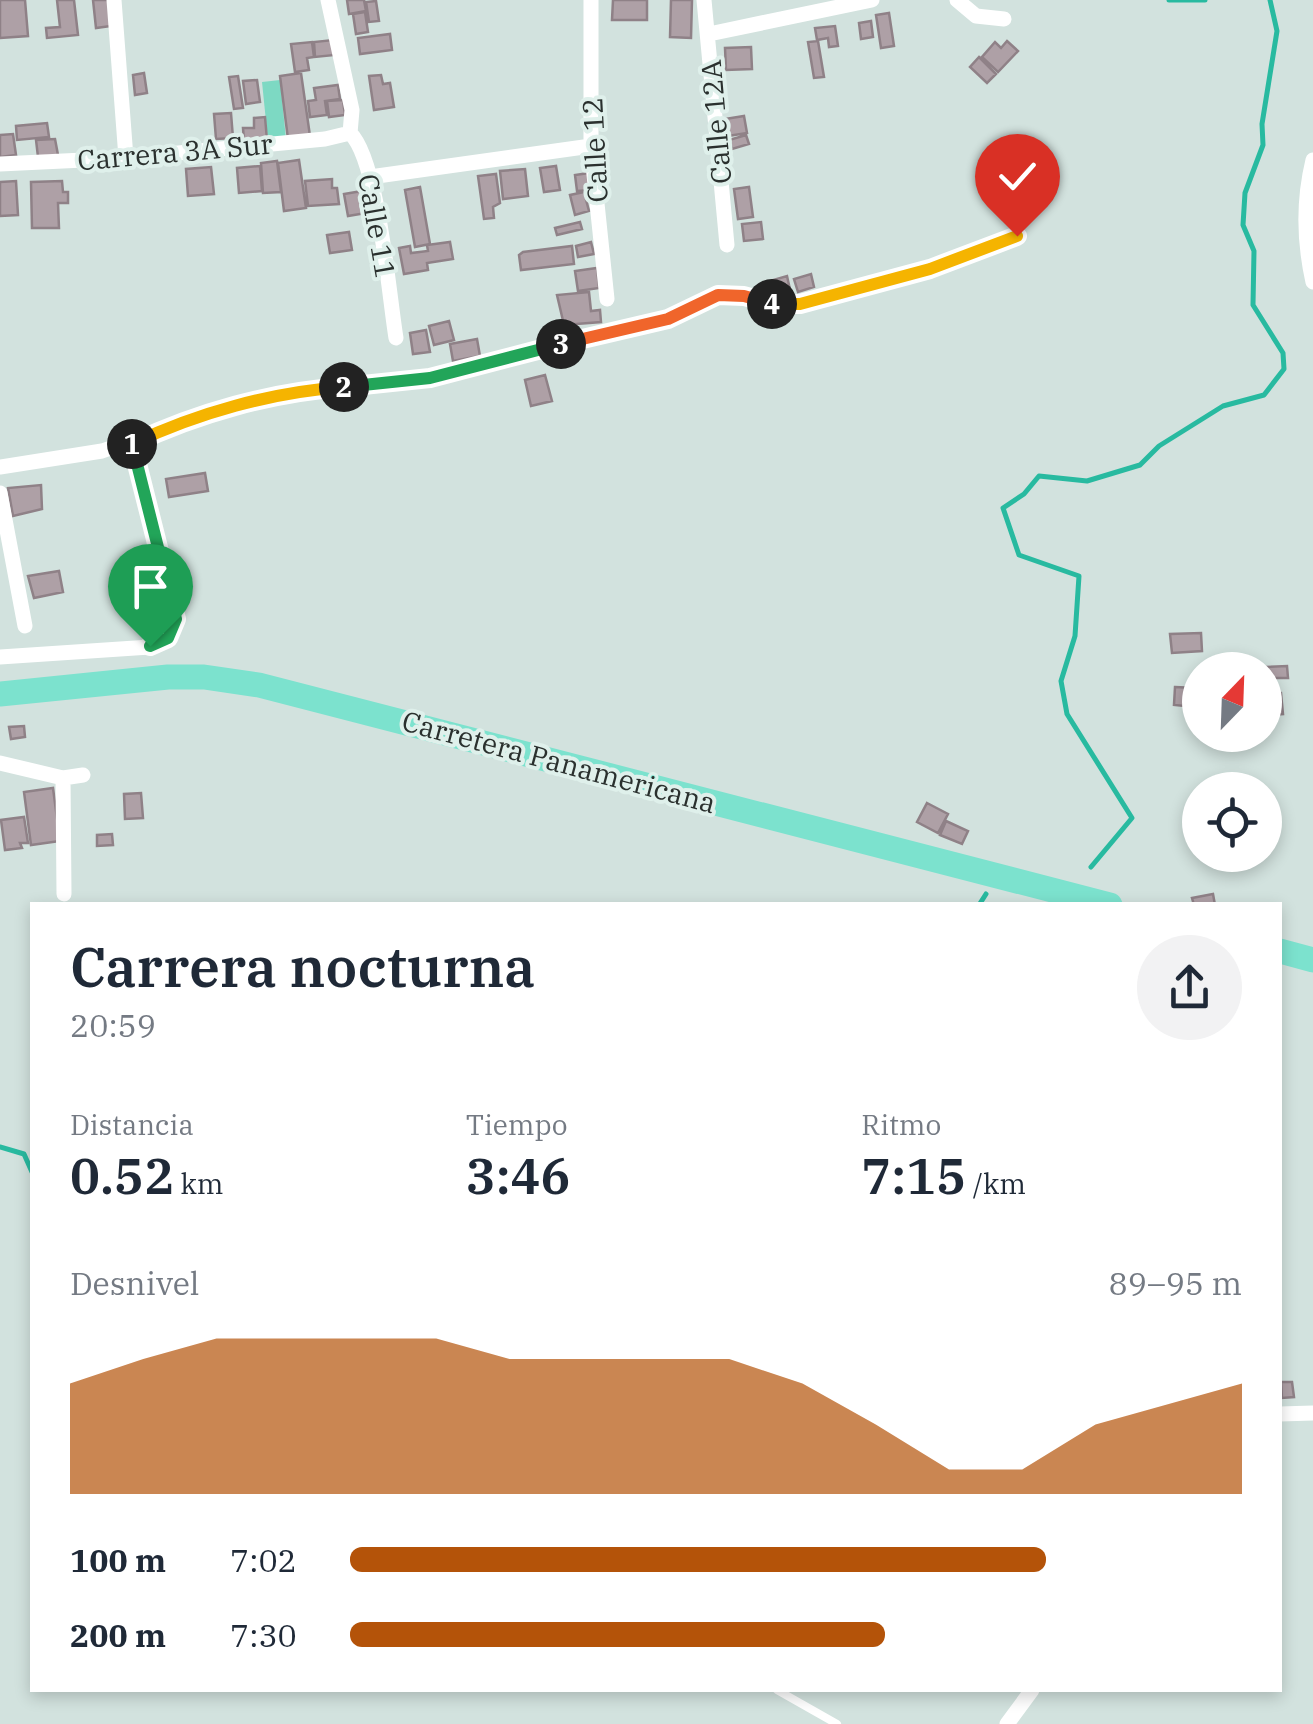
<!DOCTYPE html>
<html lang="es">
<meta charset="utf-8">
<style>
:root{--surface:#fff;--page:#f2f2f3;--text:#1f2937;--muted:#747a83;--accent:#b45309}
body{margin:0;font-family:"IBM Plex Serif",serif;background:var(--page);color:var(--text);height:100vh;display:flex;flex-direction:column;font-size:38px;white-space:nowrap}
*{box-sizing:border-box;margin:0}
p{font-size:32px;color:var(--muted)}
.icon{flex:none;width:55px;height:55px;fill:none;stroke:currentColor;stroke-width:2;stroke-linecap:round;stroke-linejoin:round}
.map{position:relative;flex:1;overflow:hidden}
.side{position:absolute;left:30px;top:902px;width:1252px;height:790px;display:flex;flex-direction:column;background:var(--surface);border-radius:0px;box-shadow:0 5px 15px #0003}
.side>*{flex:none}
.needle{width:65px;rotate:23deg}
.fabs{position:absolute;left:1182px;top:652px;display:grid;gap:20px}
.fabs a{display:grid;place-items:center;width:100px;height:100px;border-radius:50%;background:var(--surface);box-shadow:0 5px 15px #0003;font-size:50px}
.pin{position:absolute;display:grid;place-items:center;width:85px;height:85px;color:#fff;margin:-102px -42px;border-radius:50% 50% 50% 0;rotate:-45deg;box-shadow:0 0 10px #0007}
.pin .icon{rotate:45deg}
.km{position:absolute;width:50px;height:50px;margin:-25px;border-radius:50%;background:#222;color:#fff;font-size:28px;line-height:50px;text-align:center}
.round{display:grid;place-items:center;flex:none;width:105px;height:105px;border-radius:52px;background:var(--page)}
.head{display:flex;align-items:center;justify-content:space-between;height:170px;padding:0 40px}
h1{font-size:55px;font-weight:600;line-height:75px}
.stats{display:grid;grid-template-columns:repeat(3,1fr);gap:15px;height:170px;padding:10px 40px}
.stats div{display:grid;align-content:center}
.stats b{font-size:50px;font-weight:600}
.stats small{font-size:28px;font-weight:400}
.stats p{font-size:28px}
.chart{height:280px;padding:20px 40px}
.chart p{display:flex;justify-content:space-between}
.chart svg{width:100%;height:180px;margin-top:10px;fill:var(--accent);opacity:.7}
ul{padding:0 40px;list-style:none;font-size:32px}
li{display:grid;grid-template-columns:160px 120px 1fr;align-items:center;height:75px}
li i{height:25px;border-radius:12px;background:var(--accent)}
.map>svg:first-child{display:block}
</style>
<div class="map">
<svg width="1313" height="1724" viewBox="0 0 1313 1724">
<rect width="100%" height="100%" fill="#d2e2de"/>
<!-- green -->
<path fill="#7dd9c3" d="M 280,80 L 286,139 L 268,141 L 262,82 Z"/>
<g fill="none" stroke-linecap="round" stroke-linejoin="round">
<!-- stream -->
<path stroke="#28baa0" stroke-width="5" d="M 1169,0 L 1205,0
M 1091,867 L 1132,818 L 1067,714 L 1061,681 L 1075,636 L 1079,576 L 1019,555 L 1003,508 L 1024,494 L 1039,476 L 1087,481 L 1140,465 L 1159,446 L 1223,406 L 1264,395 L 1284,369 L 1283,353 L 1253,305 L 1254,251 L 1243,225 L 1245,193 L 1263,145 L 1262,124 L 1277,31 L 1270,0
M 979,905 L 986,894
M 0,1147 L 24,1154 L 32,1172"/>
</g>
<!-- building -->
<path fill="#aea0a6" stroke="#8f8187" stroke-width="2.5" d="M 0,0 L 25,0 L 28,36 L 0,38 Z
M 57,0 L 74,0 L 78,35 L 47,38 L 46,28 L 60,27 Z
M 93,0 L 109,0 L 111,26 L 96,28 Z
M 347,0 L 364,0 L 366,11 L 349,14 Z
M 613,0 L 647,0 L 647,20 L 612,20 Z
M 671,0 L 692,0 L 691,38 L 670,37 Z
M 376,1 L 379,21 L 369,22 L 366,2 Z
M 365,12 L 368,32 L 356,34 L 353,14 Z
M 889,13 L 894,46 L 881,48 L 876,15 Z
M 871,21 L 873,37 L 861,39 L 859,23 Z
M 835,26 L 838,46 L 829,47 L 828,38 L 817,40 L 815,28 Z
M 390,34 L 392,50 L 360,54 L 358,38 Z
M 333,40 L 335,55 L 315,57 L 314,42 Z
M 818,41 L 824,77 L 814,78 L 808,42 Z
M 1007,41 L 1018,51 L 998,72 L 982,57 L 995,42 L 1001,48 Z
M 312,42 L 314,57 L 307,58 L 309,70 L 295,72 L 291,44 Z
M 751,47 L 752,69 L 726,70 L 725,48 Z
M 979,57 L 996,74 L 987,83 L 970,67 Z
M 144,73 L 147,93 L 135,95 L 133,75 Z
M 301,73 L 310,136 L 288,139 L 280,76 Z
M 381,75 L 383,84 L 390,83 L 394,107 L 374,110 L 369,76 Z
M 238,76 L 243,108 L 234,109 L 229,77 Z
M 257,80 L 260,102 L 246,104 L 243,81 Z
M 338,85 L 340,99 L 325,101 L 327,115 L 310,117 L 308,101 L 316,100 L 314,88 Z
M 343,100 L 345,115 L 329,117 L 327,101 Z
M 231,113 L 233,138 L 216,139 L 214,114 Z
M 744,116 L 747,133 L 728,136 L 725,119 Z
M 265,117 L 267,140 L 244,141 L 243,128 L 254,128 L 254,118 Z
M 47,123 L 49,137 L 17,140 L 16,126 Z
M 13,134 L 16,155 L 0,157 L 0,135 Z
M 746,135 L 749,144 L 732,149 L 729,140 Z
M 55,139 L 58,155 L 38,157 L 36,140 Z
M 299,160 L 306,208 L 284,211 L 278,163 Z
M 277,161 L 281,192 L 263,193 L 261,163 Z
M 260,166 L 262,191 L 239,193 L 237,168 Z
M 556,166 L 560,190 L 544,192 L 540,168 Z
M 211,167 L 214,194 L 188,196 L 186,169 Z
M 525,169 L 528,196 L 503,199 L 500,171 Z
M 589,173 L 591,190 L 577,191 L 575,175 Z
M 496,174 L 500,203 L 493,207 L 494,218 L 484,219 L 478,176 Z
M 332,179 L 332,188 L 337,188 L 339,204 L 308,206 L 305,181 Z
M 16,181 L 18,215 L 0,216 L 0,182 Z
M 62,181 L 63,192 L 68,192 L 68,203 L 58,203 L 59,228 L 32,228 L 31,182 Z
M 420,187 L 430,244 L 415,247 L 405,190 Z
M 749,187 L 753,217 L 738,219 L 734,189 Z
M 362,191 L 366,213 L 348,216 L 344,194 Z
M 584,192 L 589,211 L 575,215 L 570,195 Z
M 580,222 L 582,229 L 557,235 L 555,228 Z
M 761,222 L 763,239 L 744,241 L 742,224 Z
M 349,232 L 352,250 L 330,253 L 327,235 Z
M 450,242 L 453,259 L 427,263 L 428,270 L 404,274 L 399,248 L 410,246 L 411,253 L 428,251 L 427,245 Z
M 591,242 L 594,254 L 578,257 L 576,246 Z
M 572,246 L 574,264 L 521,270 L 519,255 L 523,252 Z
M 597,268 L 599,288 L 578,291 L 575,271 Z
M 811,274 L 814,287 L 798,292 L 794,279 Z
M 787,276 L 791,294 L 778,297 L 773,280 Z
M 589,292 L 591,311 L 600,310 L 601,322 L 564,325 L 557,295 Z
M 449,321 L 454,340 L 434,345 L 429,326 Z
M 426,330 L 430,352 L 413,354 L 410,333 Z
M 477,339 L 480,356 L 453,361 L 450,344 Z
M 545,375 L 552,401 L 531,406 L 525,380 Z
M 205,473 L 208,491 L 169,497 L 166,479 Z
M 41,485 L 42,509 L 13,516 L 8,488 Z
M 59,571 L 63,592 L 34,598 L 28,576 Z
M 1201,633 L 1202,651 L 1172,653 L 1170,634 Z
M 1287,666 L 1288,678 L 1268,678 L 1267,667 Z
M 1175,687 L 1195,688 L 1194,707 L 1174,705 Z
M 1281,693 L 1283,714 L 1271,715 L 1268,694 Z
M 24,726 L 25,737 L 11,739 L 9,727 Z
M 53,788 L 60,841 L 31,845 L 24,792 Z
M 141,793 L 143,818 L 125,819 L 124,794 Z
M 927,803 L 948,814 L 938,833 L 917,822 Z
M 24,817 L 28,843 L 20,843 L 22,848 L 5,850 L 1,820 Z
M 946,821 L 968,831 L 962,844 L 940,835 Z
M 112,834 L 113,845 L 97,846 L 97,835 Z
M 1213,894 L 1215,905 L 1194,905 L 1192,898 Z
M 1281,1382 L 1292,1382 L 1294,1397 L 1282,1398 Z"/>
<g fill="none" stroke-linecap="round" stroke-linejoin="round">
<!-- service -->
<path stroke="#fff" stroke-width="8" d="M 777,1690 L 837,1724"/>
<!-- minor -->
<path stroke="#fff" stroke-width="15" d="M 114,0 L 126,158
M 328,0 L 352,110 L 350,133 C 378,159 389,296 396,338
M 591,0 L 591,146 L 607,299
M 704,0 L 727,245
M 957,0 L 976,16 L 1004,19
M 709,34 L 872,0
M 1313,160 C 1303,201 1304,242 1313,282
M 0,164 L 126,158 L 325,139 L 350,133
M 370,177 L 591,146
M 0,467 L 102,451 L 241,403 L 281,394 L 429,378 L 668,319 L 718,295 L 744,296 L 777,306 L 800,304 L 930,269 L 1017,236
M 0,493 L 25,626
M 0,657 L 150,647 C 166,642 172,635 176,619 L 132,443
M 0,763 L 63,778 L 83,775
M 63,778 L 64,894
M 1280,1414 L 1313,1413
M 1007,1724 L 1032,1690"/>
<!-- trunk -->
<path stroke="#7ce2ce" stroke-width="25" d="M 0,694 L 168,677 L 204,677 L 259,685 L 1110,905
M 1280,951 L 1313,960"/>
</g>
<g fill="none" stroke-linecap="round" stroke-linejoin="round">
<defs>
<path id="split-1" d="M 132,444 L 176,619 L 168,638 L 150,646"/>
<path id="split-2" d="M 132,444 C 197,413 272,392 344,387"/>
<path id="split-3" d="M 344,387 L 430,378 L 561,344"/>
<path id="split-4" d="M 561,344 L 668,319 L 718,295 L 744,296 L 772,304"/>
<path id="split-5" d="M 772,304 L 800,304 L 930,269 L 1017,236"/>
</defs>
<!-- split-1 casing -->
<use href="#split-1" stroke="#fff" stroke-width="20"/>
<!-- split-2 casing -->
<use href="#split-2" stroke="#fff" stroke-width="20"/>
<!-- split-3 casing -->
<use href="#split-3" stroke="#fff" stroke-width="20"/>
<!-- split-4 casing -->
<use href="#split-4" stroke="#fff" stroke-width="20"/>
<!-- split-5 casing -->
<use href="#split-5" stroke="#fff" stroke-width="20"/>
<!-- split-1 -->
<use href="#split-1" stroke="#22a559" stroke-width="12"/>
<!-- split-2 -->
<use href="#split-2" stroke="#f5b400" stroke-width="12"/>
<!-- split-3 -->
<use href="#split-3" stroke="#22a559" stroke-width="12"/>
<!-- split-4 -->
<use href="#split-4" stroke="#f0652b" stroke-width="12"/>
<!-- split-5 -->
<use href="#split-5" stroke="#f5b400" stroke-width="12"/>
</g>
<g text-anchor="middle" stroke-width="8" stroke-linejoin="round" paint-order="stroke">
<!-- street labels -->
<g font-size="28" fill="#2a302e" stroke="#dff0eb">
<text transform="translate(716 122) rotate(-95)" y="10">Calle 12A</text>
<text transform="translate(595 150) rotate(-93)" y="10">Calle 12</text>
<text transform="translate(175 152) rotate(-5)" y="10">Carrera 3A Sur</text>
<text transform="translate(377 226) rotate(80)" y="10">Calle 11</text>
<text transform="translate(559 762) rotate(15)" y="10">Carretera Panamericana</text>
</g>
</g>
</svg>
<div class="fabs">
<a><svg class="needle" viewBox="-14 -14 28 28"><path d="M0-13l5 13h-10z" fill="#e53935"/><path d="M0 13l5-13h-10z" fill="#747a83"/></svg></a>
<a><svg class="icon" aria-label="locate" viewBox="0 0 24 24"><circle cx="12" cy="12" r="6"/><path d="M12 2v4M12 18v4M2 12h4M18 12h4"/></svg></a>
</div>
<div class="pin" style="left:150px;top:646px;background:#1e9e55"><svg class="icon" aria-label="arrive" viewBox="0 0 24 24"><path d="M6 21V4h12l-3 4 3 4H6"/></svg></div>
<div class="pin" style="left:1017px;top:236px;background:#d93025"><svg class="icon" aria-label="check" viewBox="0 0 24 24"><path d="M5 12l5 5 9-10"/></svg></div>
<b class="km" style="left:132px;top:444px">1</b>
<b class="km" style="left:344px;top:387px">2</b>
<b class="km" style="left:561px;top:344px">3</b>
<b class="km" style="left:772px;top:304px">4</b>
<section class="side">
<div class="head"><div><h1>Carrera nocturna</h1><p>20:59</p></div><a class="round"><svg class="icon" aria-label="share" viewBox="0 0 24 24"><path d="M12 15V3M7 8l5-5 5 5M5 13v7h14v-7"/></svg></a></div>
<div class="stats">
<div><p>Distancia</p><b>0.52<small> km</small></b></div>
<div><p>Tiempo</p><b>3:46</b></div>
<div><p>Ritmo</p><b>7:15<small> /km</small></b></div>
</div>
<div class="chart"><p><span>Desnivel</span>89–95 m</p>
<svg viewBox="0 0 160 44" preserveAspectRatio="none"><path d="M0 44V17L10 11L20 6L30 6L40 6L50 6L60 11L70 11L80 11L90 11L100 17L110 27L120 38L130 38L140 27L150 22L160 17V44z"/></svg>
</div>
<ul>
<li><b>100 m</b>7:02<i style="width:78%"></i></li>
<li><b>200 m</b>7:30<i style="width:60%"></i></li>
</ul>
</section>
</div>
